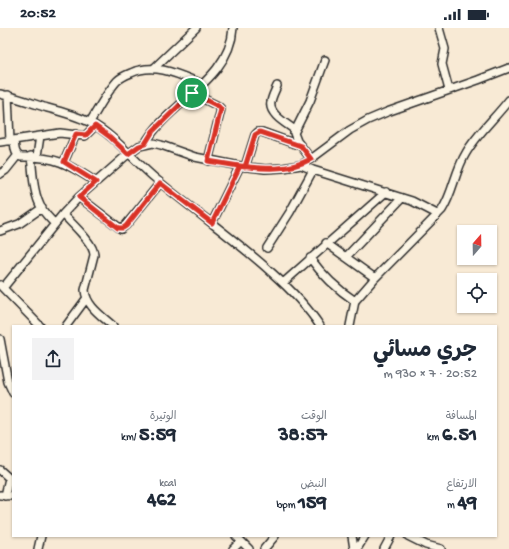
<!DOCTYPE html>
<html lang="ar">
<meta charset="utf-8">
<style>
:root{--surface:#fff;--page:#f2f2f3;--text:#1f2937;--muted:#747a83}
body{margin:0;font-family:"Gochi Hand","Playpen Sans Arabic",sans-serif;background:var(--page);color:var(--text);direction:rtl;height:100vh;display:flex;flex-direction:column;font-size:15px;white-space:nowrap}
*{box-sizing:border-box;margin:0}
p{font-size:13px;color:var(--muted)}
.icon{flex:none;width:22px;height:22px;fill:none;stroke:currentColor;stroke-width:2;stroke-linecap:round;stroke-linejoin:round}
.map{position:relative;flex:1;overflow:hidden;direction:ltr}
.sheet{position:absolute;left:12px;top:297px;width:485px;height:212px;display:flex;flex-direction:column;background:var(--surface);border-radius:0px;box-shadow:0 1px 3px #0004;direction:rtl}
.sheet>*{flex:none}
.needle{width:26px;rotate:20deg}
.buttons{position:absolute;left:457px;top:197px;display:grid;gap:8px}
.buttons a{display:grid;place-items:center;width:40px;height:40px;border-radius:0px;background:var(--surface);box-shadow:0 1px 3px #0004;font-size:20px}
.pin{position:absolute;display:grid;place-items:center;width:34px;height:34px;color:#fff;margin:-17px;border:2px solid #fff;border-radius:50%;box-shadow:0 1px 4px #0007}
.round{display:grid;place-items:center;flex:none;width:42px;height:42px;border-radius:0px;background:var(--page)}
.headline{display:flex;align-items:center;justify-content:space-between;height:68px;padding:0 20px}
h1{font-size:22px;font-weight:700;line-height:30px}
.figures{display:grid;grid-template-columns:repeat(3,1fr);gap:6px;height:68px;padding:4px 20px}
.figures div{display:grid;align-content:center}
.figures b{font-size:20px;font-weight:700}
.figures small{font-size:11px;font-weight:400}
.figures p{font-size:11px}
.status{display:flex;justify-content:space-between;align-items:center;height:28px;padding:0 20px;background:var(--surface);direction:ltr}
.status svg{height:11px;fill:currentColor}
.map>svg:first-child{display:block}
</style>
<div class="status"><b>20:52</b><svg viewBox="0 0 49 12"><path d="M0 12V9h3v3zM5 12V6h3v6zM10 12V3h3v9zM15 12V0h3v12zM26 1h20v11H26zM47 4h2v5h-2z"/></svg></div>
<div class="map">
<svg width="509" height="521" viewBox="0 0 509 521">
<rect width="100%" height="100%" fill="#f8ead5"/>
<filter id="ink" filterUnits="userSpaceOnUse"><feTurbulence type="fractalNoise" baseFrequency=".025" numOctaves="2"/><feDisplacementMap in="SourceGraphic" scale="8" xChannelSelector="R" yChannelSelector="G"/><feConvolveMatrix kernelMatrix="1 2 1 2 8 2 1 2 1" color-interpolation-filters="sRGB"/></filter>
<g filter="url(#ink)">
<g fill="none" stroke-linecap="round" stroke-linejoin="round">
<defs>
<path id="minor" d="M 439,0 L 445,21 L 442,36 L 449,62
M 153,41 L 196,0
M 277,58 C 275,63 272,68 271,74 C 268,86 287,96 295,102
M 192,65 L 218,78 L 221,81 L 208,133
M 0,66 C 15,69 29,74 44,79 C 59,83 75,87 89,94 C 115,107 134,133 156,151 C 194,183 235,211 271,244 C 289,260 307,278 320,298
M 8,67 L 10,113
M 90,94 C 98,81 107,64 117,53 C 121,49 126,47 131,45 C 155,34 180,47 202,56
M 14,113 C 15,119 14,126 21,129 C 56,128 68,136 96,154
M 0,114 L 60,105 L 85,108 L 95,98
M 145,116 C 168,74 230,53 233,0
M 31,128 C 33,145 33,166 42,181 C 46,187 50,191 55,196
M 37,128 L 40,108
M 311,131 L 297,113 L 294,105 L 310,73 L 325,32
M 64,134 L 76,106
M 301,137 L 313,142 L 412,173 L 437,186
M 245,139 L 255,107 L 258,104 L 262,104 L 301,118
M 0,146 L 6,142 L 18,127
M 79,169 L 121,201 L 126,197 L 160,155
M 63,186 C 72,196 94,215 94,227 L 85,262 C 86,278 102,288 113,298
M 212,195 L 240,138
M 0,203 L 19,196 L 42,180
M 326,215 L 375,250
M 267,220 L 290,184 L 313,142
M 346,229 L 402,170
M 310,230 C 323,248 337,261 355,273
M 283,255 L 386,164
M 0,257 L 40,298
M 3,260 L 63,186 L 79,169 L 128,126 L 139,118 L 153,115 L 161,117 L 195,129 L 240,138 L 265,141 L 283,140 L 301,137 L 311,131 L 350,102 L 368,92 L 387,84 L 478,52 L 509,40
M 66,298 L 86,271
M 350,298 L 355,273 L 375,250 L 442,182 C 453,165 455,143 466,125 C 477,106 495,90 509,72
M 0,311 L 8,354 L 13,365
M 0,442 L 9,450 L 5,468
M 0,467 L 13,468
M 236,508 L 249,521
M 352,508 L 354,521
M 408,508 L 426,517 L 441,521
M 38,521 L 41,508
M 233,521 L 241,513
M 264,521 L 275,508
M 357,521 L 365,508
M 384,521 L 391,508"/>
</defs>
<!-- minor casing -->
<use href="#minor" stroke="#2b2b2b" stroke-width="10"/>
<!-- minor -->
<use href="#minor" stroke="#fcf5e5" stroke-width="7"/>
</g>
</g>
<g fill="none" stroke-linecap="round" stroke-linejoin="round" filter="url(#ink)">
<defs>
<path id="route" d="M 192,65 L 153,103 L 145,116 L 139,118 L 128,126 L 110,109 L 95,98 L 86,107 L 76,106 L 64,134 L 96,154 L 79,169 L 118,200 L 123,200 L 126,198 L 160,155 L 212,195 L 240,138 C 264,141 289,143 311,131 L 301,118 L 260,104 L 255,107 L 245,139 L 208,133 L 221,81 L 218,78 L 192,65"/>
</defs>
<!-- route casing -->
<use href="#route" stroke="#fff" stroke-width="8"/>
<!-- route -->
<use href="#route" stroke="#d93025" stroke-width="5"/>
</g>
</svg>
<div class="buttons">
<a><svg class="needle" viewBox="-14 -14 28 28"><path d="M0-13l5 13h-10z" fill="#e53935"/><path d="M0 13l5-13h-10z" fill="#747a83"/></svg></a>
<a><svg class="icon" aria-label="locate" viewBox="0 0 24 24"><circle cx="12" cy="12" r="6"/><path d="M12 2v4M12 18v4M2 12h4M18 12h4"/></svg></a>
</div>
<div class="pin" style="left:192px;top:65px;background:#1e9e55"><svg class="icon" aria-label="arrive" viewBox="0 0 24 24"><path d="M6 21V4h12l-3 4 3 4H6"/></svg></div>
<section class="sheet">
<div class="headline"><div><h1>جري مسائي</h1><p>20:52 · 7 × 930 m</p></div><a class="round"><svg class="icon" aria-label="share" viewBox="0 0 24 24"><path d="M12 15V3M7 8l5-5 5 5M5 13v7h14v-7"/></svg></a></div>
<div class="figures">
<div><p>المسافة</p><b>6.51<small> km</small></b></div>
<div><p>الوقت</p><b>38:57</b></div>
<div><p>الوتيرة</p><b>5:59<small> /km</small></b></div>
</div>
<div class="figures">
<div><p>الارتفاع</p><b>49<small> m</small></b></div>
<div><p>النبض</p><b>159<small> bpm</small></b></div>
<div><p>kcal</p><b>462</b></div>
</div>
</section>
</div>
